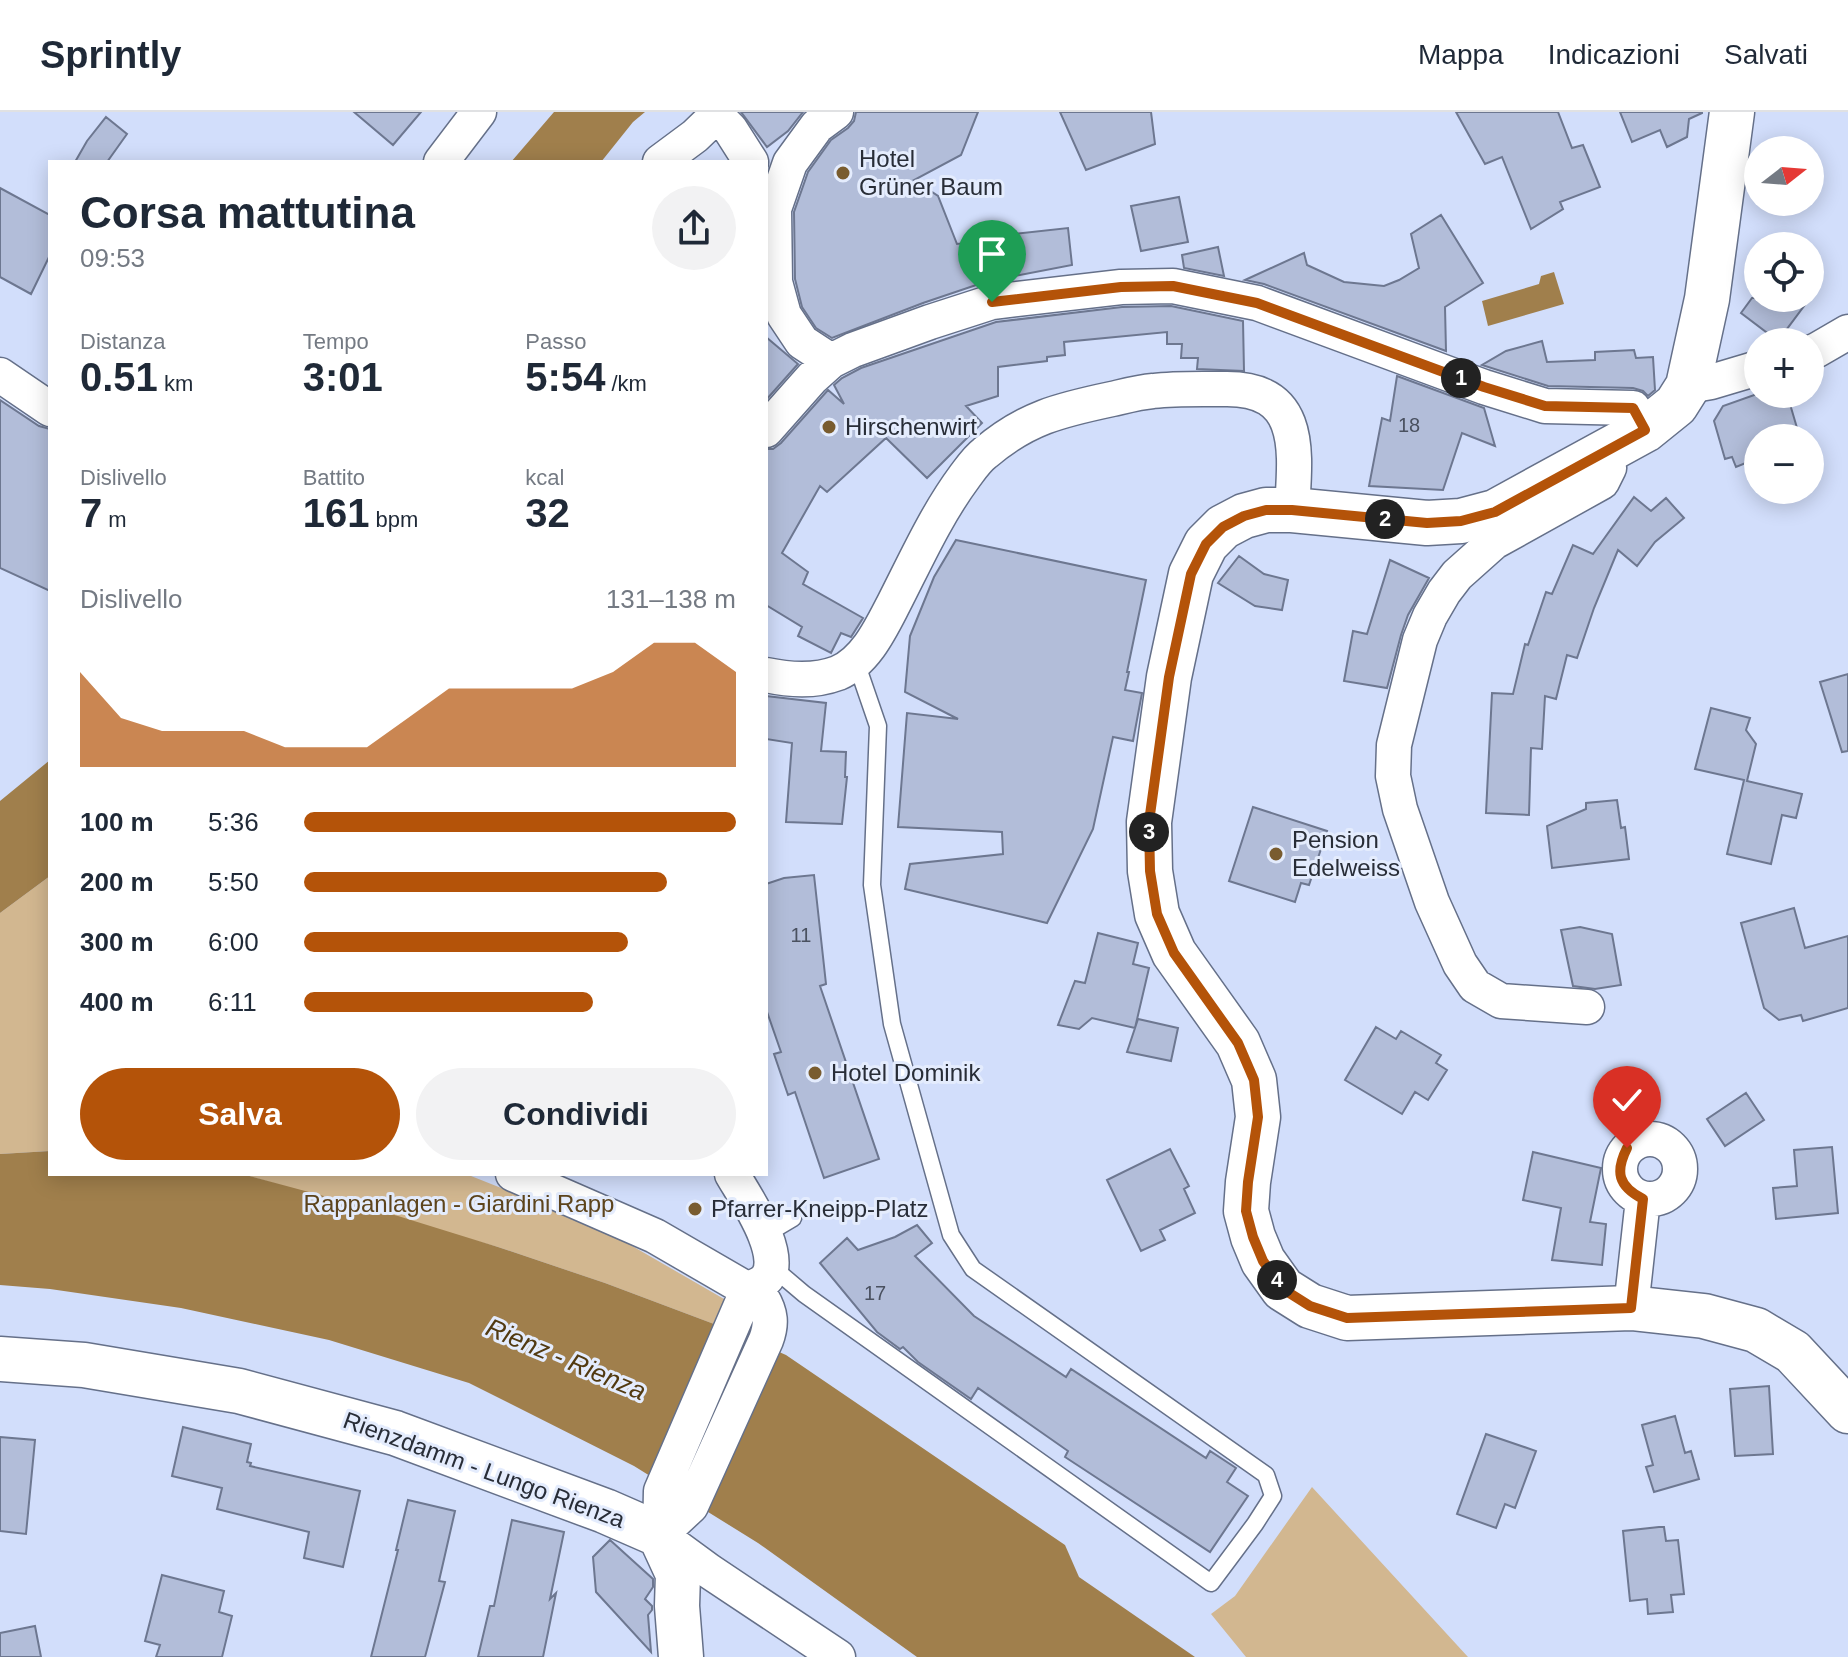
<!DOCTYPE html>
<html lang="it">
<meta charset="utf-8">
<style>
:root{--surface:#fff;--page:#f2f2f3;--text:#1f2937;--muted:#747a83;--line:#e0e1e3;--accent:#b45309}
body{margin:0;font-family:Helvetica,sans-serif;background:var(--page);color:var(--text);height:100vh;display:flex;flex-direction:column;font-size:30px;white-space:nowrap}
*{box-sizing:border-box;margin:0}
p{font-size:26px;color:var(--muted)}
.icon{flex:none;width:44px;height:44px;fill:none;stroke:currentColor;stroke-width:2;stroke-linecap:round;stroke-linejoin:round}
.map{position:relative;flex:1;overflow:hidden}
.details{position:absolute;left:48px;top:48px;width:720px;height:1016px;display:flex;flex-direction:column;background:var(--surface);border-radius:0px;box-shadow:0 4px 20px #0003}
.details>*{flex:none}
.needle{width:52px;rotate:73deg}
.tools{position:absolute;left:1744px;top:24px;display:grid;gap:16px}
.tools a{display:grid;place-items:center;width:80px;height:80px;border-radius:50%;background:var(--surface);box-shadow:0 4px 20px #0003;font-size:40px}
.pin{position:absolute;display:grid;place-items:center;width:68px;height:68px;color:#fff;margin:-82px -34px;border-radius:50% 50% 50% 0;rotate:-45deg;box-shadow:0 0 8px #0007}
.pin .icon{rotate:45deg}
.km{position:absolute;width:40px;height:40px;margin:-20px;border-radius:50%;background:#222;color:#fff;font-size:22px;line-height:40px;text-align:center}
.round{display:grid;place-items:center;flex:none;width:84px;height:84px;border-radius:42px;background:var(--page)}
.headline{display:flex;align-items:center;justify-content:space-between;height:136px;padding:0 32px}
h1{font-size:44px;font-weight:600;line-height:60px}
.stats{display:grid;grid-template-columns:repeat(3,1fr);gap:12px;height:136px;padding:8px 32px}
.stats div{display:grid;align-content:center}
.stats b{font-size:40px;font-weight:600}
.stats small{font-size:22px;font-weight:400}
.stats p{font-size:22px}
.chart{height:224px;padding:16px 32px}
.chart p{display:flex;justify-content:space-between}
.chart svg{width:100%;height:144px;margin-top:8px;fill:var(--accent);opacity:.7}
.cta{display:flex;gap:16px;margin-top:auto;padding:16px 32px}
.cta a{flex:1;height:92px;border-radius:48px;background:var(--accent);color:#fff;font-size:32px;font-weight:600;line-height:92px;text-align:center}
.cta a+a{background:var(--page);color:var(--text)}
ul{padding:0 32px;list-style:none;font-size:26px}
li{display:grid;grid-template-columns:128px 96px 1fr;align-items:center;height:60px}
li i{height:20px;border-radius:10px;background:var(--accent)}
header{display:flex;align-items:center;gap:48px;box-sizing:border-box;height:112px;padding:0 40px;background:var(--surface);border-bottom:2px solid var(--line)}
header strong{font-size:38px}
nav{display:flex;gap:44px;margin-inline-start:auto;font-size:28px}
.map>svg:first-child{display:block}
</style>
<header>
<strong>Sprintly</strong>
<nav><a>Mappa</a><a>Indicazioni</a><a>Salvati</a></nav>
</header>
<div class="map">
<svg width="1848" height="1545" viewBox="0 0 1848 1545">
<rect width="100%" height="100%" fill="#d2defb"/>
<!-- green -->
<path fill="#d2b790" d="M 50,764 L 50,1039 L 0,1042 L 0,801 Z
M 242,1062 L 466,1062 L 601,1116 L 731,1191 L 722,1215 L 605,1171 L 498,1135 Z
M 1312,1375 L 1468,1545 L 1246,1545 L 1211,1502 L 1235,1484 Z"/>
<!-- water -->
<path fill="#a07f4c" d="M 554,0 L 645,0 L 633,10 L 601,50 L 511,50 Z
M 1554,160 L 1564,192 L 1488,214 L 1482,189 L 1539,172 L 1541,164 Z
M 50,648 L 50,764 L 0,801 L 0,689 Z
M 50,1039 L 50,1062 L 242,1062 L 398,1104 L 498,1135 L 605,1171 L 722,1215 L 786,1243 L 1065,1433 L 1079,1465 L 1195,1545 L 917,1545 L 758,1431 L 634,1354 L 469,1271 L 329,1228 L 181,1196 L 50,1177 L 0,1173 L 0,1042 Z"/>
<!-- building -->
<path fill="#b2bdd9" stroke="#6d7790" stroke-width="2" d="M 354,0 L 421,0 L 393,33 Z
M 741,0 L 803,0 L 788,19 L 767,35 Z
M 856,0 L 978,0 L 961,43 L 914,68 L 938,84 L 957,132 L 1005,126 L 1005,123 L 1068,116 L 1072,153 L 988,169 L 923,191 L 832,226 L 816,216 L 802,195 L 795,167 L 794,100 L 808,60 L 831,28 L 848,16 L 854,9 Z
M 1060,0 L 1151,0 L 1155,32 L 1086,58 Z
M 1456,0 L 1558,0 L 1572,36 L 1583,33 L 1600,75 L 1560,90 L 1563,97 L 1531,117 L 1502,45 L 1485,52 Z
M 1620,0 L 1702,0 L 1702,1 L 1689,7 L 1687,25 L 1667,35 L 1660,18 L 1632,30 Z
M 106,5 L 127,22 L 107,50 L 75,50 L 87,29 Z
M 0,76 L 50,103 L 50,143 L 31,182 L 0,165 Z
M 1179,85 L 1188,130 L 1141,139 L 1131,94 Z
M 1441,103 L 1483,171 L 1445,195 L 1446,239 L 1264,172 L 1245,168 L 1304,141 L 1307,153 L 1344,170 L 1384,174 L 1399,168 L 1419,156 L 1411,122 Z
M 1218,135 L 1224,164 L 1184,156 L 1182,143 Z
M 1752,186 L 1810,186 L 1778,229 L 1741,201 Z
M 1171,194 L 1243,209 L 1244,259 L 1197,257 L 1198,246 L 1181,246 L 1182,232 L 1167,232 L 1167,220 L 1064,230 L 1065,243 L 1047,245 L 1047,249 L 998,255 L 998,284 L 966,294 L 982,311 L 927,366 L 886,326 L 827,380 L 820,374 L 782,441 L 808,460 L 803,472 L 863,506 L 851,525 L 841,521 L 831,541 L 798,524 L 802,515 L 766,493 L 766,337 L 773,337 L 781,331 L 828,278 L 844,292 L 834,273 L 842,266 L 861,256 L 996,210 L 1122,195 Z
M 766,225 L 798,252 L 766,288 Z
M 1542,229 L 1547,250 L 1595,248 L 1595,240 L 1634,238 L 1636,246 L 1653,245 L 1655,278 L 1648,284 L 1643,279 L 1633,276 L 1548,274 L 1482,253 L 1506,239 Z
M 1397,264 L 1484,296 L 1495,334 L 1462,321 L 1443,378 L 1369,374 L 1382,306 L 1390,309 Z
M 1757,282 L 1787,282 L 1800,326 L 1758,326 L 1758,346 L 1736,355 L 1732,345 L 1725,347 L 1714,309 L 1723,294 Z
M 0,288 L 39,314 L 50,317 L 50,479 L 0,456 Z
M 1634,385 L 1651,399 L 1666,386 L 1684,406 L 1655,430 L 1637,454 L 1618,438 L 1594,496 L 1577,546 L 1567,543 L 1556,587 L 1545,584 L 1542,637 L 1531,636 L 1529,703 L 1486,701 L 1492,581 L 1513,582 L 1525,532 L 1528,533 L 1546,480 L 1552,482 L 1573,433 L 1593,442 Z
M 956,428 L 1146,468 L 1127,560 L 1129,560 L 1125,578 L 1142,581 L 1133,629 L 1113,625 L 1093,717 L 1047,811 L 905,777 L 910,752 L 1003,742 L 1002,720 L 898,715 L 907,601 L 958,607 L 905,580 L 910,524 L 934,465 Z
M 1239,444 L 1264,462 L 1288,468 L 1282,498 L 1255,494 L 1218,471 Z
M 1390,448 L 1429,466 L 1408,503 L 1401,523 L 1387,576 L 1344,569 L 1353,519 L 1367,522 Z
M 1848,562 L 1848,639 L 1842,640 L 1820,570 Z
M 766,584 L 826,591 L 821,639 L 846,640 L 845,665 L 847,665 L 842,712 L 786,710 L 792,631 L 766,627 Z
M 1711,596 L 1750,606 L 1746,618 L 1756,632 L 1747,669 L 1802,682 L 1796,706 L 1782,703 L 1771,752 L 1727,742 L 1744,668 L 1695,657 Z
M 1617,688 L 1621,716 L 1625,715 L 1629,747 L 1552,756 L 1547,714 L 1586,697 L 1586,691 Z
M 1253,695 L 1327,719 L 1309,773 L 1301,771 L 1295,790 L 1229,769 Z
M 814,763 L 826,872 L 820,874 L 879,1047 L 824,1066 L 795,980 L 788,983 L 774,942 L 781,940 L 766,897 L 766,772 L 784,766 Z
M 1794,796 L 1805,836 L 1848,824 L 1848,896 L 1803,909 L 1801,903 L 1779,908 L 1764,896 L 1741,811 Z
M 1580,815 L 1612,822 L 1621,873 L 1595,877 L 1573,874 L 1561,818 Z
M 1098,821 L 1138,831 L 1133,852 L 1149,856 L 1135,916 L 1138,907 L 1178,916 L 1171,949 L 1127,940 L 1135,916 L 1092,906 L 1079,917 L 1058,913 L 1075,869 L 1085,871 Z
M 1376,915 L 1396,927 L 1401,919 L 1441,943 L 1436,951 L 1447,958 L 1428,988 L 1415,980 L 1402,1002 L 1345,968 Z
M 1746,981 L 1764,1008 L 1725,1034 L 1707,1007 Z
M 1832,1035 L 1838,1101 L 1776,1107 L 1773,1076 L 1797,1074 L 1794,1038 Z
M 1170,1037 L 1189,1074 L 1184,1077 L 1195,1101 L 1160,1118 L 1165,1128 L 1141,1139 L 1107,1068 Z
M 1533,1040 L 1601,1056 L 1590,1110 L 1606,1112 L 1602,1153 L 1552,1148 L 1561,1096 L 1523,1088 Z
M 917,1113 L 932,1131 L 915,1144 L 974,1204 L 1066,1265 L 1071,1257 L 1206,1346 L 1210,1339 L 1236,1356 L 1227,1370 L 1248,1384 L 1210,1440 L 1065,1345 L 1068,1339 L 978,1276 L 971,1287 L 918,1250 L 903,1235 L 900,1237 L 877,1220 L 820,1151 L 847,1126 L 858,1138 L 895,1125 Z
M 1769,1274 L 1773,1342 L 1735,1344 L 1730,1277 Z
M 1675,1304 L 1685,1341 L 1691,1339 L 1699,1367 L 1654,1380 L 1646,1355 L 1653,1353 L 1642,1313 Z
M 183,1315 L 251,1332 L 247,1350 L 251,1351 L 250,1354 L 360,1379 L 343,1455 L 304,1446 L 309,1420 L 217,1397 L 222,1376 L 172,1364 Z
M 1486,1322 L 1536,1339 L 1515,1396 L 1505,1392 L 1496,1416 L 1457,1402 Z
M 0,1325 L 35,1328 L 26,1422 L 0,1419 Z
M 408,1388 L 455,1399 L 439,1469 L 445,1470 L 425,1545 L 371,1545 L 398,1438 L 396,1438 Z
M 512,1408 L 564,1420 L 550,1487 L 556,1481 L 543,1545 L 478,1545 L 490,1494 L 494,1494 Z
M 1659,1415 L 1664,1415 L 1666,1429 L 1678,1428 L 1684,1482 L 1671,1483 L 1673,1500 L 1648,1502 L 1647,1487 L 1630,1489 L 1623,1419 Z
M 610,1428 L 653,1467 L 653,1475 L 645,1487 L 652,1494 L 652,1498 L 648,1503 L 651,1540 L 596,1480 L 593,1445 Z
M 162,1463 L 224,1479 L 219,1500 L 232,1504 L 222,1545 L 156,1545 L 160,1533 L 145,1529 Z
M 35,1514 L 41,1545 L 0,1545 L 0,1521 Z"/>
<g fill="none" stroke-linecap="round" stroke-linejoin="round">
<defs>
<path id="lane" d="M 766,1122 L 793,1106
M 771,1154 L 804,1182 L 1211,1471 L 1255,1412 L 1273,1384 L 1266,1363 L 973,1157 L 951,1123 L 892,912 L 872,773 L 878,614 L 856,550"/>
<path id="street" d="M 713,0 L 730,17 L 751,50
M 441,50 L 479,0
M 660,50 L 695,24 L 720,0
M 1810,241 L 1817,238 L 1848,220
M 831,249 L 802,230 L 784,203 L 775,170 L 774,97 L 790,51 L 817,14 L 836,0
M 0,263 L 50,297
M 1688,274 L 1711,270 L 1758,256
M 766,318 L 812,266 L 831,249 L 853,238 L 930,210 L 992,190 L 1121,175 L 1173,174 L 1257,191 L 1484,275 L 1545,294 L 1633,296 L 1645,318
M 766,563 C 790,568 814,570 838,561 C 866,549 881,516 894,491 C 916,448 936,403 965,364 C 971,356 977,347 985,341 C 1026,306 1060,298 1112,287 C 1125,284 1140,280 1153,279 C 1177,276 1203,277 1227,277 C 1305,277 1295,342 1292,398
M 1587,895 L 1501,889 L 1475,874 L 1460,852 L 1432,790 L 1400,697 L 1393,664 L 1394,633 L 1420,528 L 1430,504 L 1444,480 L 1457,463 L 1494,430 L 1602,370 L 1609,356 L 1602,342
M1620 1057a30 30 0 1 1 60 0a30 30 0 1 1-60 0Z
M 513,1062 L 655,1124 L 762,1186 C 771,1201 772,1212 766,1228 L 691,1394 L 660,1423
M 732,1062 C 744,1083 788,1146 765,1168 C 761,1172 753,1175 748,1177
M 1631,1196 L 1643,1087
M 660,1423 L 661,1379 L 748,1177
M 660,1423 L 709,1459 L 838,1545"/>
<path id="secondary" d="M 1732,0 L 1707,187 L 1688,274 L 1676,293 L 1645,318 L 1495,400 L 1461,409 L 1427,411 L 1292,398 L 1266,398 L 1244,404 L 1223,415 L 1206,432 L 1191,462 L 1169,565 L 1149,710 L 1150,759 L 1157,802 L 1174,841 L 1238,931 L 1254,968 L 1258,1005 L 1248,1070 L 1246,1099 L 1253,1125 L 1263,1149 L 1283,1177 L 1310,1194 L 1347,1206 L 1631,1196 L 1704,1204 L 1756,1218 L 1793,1240 L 1848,1299
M 0,1247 L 84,1253 L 239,1279 L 395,1321 L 605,1399 L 660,1423 L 678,1462 L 677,1494 L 681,1545"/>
</defs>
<!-- lane casing -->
<use href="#lane" stroke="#657089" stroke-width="19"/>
<!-- street casing -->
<use href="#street" stroke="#657089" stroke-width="37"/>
<!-- secondary casing -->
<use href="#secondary" stroke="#657089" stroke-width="47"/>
<!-- lane -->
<use href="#lane" stroke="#fff" stroke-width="16"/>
<!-- street -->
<use href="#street" stroke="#fff" stroke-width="34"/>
<!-- secondary -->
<use href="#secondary" stroke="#fff" stroke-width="44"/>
</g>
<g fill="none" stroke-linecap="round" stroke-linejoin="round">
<defs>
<path id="route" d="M 992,190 L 1121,175 L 1173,174 L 1257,191 L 1484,275 L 1545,294 L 1633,296 L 1645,318 L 1495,400 L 1461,409 L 1427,411 L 1292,398 L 1266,398 L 1244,404 L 1223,415 L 1206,432 L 1191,462 L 1169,565 L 1149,710 L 1150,759 L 1157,802 L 1174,841 L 1238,931 L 1254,968 L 1258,1005 L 1248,1070 L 1246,1099 L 1253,1125 L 1263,1149 L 1283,1177 L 1310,1194 L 1347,1206 L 1631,1196 L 1643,1087 C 1618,1074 1615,1060 1627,1036"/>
</defs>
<!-- route casing -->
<use href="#route" stroke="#fff" stroke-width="16"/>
<!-- route -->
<use href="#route" stroke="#b45309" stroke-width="10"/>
</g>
<!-- markers -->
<g fill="#795c2f" stroke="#e4ecfd" stroke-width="3">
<circle cx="843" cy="61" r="8"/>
<circle cx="829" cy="315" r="8"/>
<circle cx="1276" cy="742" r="8"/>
<circle cx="815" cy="961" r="8"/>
<circle cx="695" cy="1097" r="8"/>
</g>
<g text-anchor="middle" stroke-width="6" stroke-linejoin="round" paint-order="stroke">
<!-- number labels -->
<g font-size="20" fill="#4a5160">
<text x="1409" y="320">18</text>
<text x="801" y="830">11</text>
<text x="875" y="1188">17</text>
</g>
<!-- poi labels -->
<g font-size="24" fill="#282d37" stroke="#e4ecfd" text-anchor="start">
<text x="859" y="55">Hotel<tspan x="859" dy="28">Grüner Baum</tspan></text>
<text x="845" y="323">Hirschenwirt</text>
<text x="1292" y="736">Pension<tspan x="1292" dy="28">Edelweiss</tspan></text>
<text x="831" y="969">Hotel Dominik</text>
<text x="711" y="1105">Pfarrer-Kneipp-Platz</text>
</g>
<!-- park labels -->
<g font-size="24" fill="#5d441c" stroke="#e4ecfd">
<text x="459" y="1100">Rappanlagen - Giardini Rapp</text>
</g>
<!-- street labels -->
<g font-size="24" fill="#282d37" stroke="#e4ecfd">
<text transform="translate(484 1358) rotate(20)" y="8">Rienzdamm - Lungo Rienza</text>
</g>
<!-- water labels -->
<g font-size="26" font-style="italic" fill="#523a11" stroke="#e4ecfd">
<text transform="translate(566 1247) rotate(23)" y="9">Rienz - Rienza</text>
</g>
</g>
</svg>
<div class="tools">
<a><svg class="needle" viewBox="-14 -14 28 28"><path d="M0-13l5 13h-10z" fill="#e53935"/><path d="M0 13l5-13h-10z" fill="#747a83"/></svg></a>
<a><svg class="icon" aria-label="locate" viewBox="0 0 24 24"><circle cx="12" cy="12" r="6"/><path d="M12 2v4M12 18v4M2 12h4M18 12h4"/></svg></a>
<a>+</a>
<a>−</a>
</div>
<div class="pin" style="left:992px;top:190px;background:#1e9e55"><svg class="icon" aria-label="arrive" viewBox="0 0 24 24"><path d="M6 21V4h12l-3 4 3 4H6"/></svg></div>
<div class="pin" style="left:1627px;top:1036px;background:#d93025"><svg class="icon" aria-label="check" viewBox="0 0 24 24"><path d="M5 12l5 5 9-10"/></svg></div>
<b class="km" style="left:1461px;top:266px">1</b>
<b class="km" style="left:1385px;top:407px">2</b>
<b class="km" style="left:1149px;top:720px">3</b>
<b class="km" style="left:1277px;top:1168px">4</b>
<section class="details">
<div class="headline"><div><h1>Corsa mattutina</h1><p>09:53</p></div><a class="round"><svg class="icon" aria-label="share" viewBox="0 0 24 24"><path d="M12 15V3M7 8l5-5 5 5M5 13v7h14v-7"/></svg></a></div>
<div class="stats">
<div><p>Distanza</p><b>0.51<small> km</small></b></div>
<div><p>Tempo</p><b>3:01</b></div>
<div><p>Passo</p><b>5:54<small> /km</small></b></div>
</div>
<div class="stats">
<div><p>Dislivello</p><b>7<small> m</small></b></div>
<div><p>Battito</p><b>161<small> bpm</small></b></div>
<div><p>kcal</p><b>32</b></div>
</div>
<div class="chart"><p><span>Dislivello</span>131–138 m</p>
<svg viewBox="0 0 160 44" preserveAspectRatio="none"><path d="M0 44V15L10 29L20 33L30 33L40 33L50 38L60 38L70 38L80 29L90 20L100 20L110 20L120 20L130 15L140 6L150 6L160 15V44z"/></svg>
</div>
<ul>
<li><b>100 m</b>5:36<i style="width:100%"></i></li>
<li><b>200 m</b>5:50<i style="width:84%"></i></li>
<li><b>300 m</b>6:00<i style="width:75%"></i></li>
<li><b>400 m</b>6:11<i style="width:67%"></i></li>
</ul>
<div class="cta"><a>Salva</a><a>Condividi</a></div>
</section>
</div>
